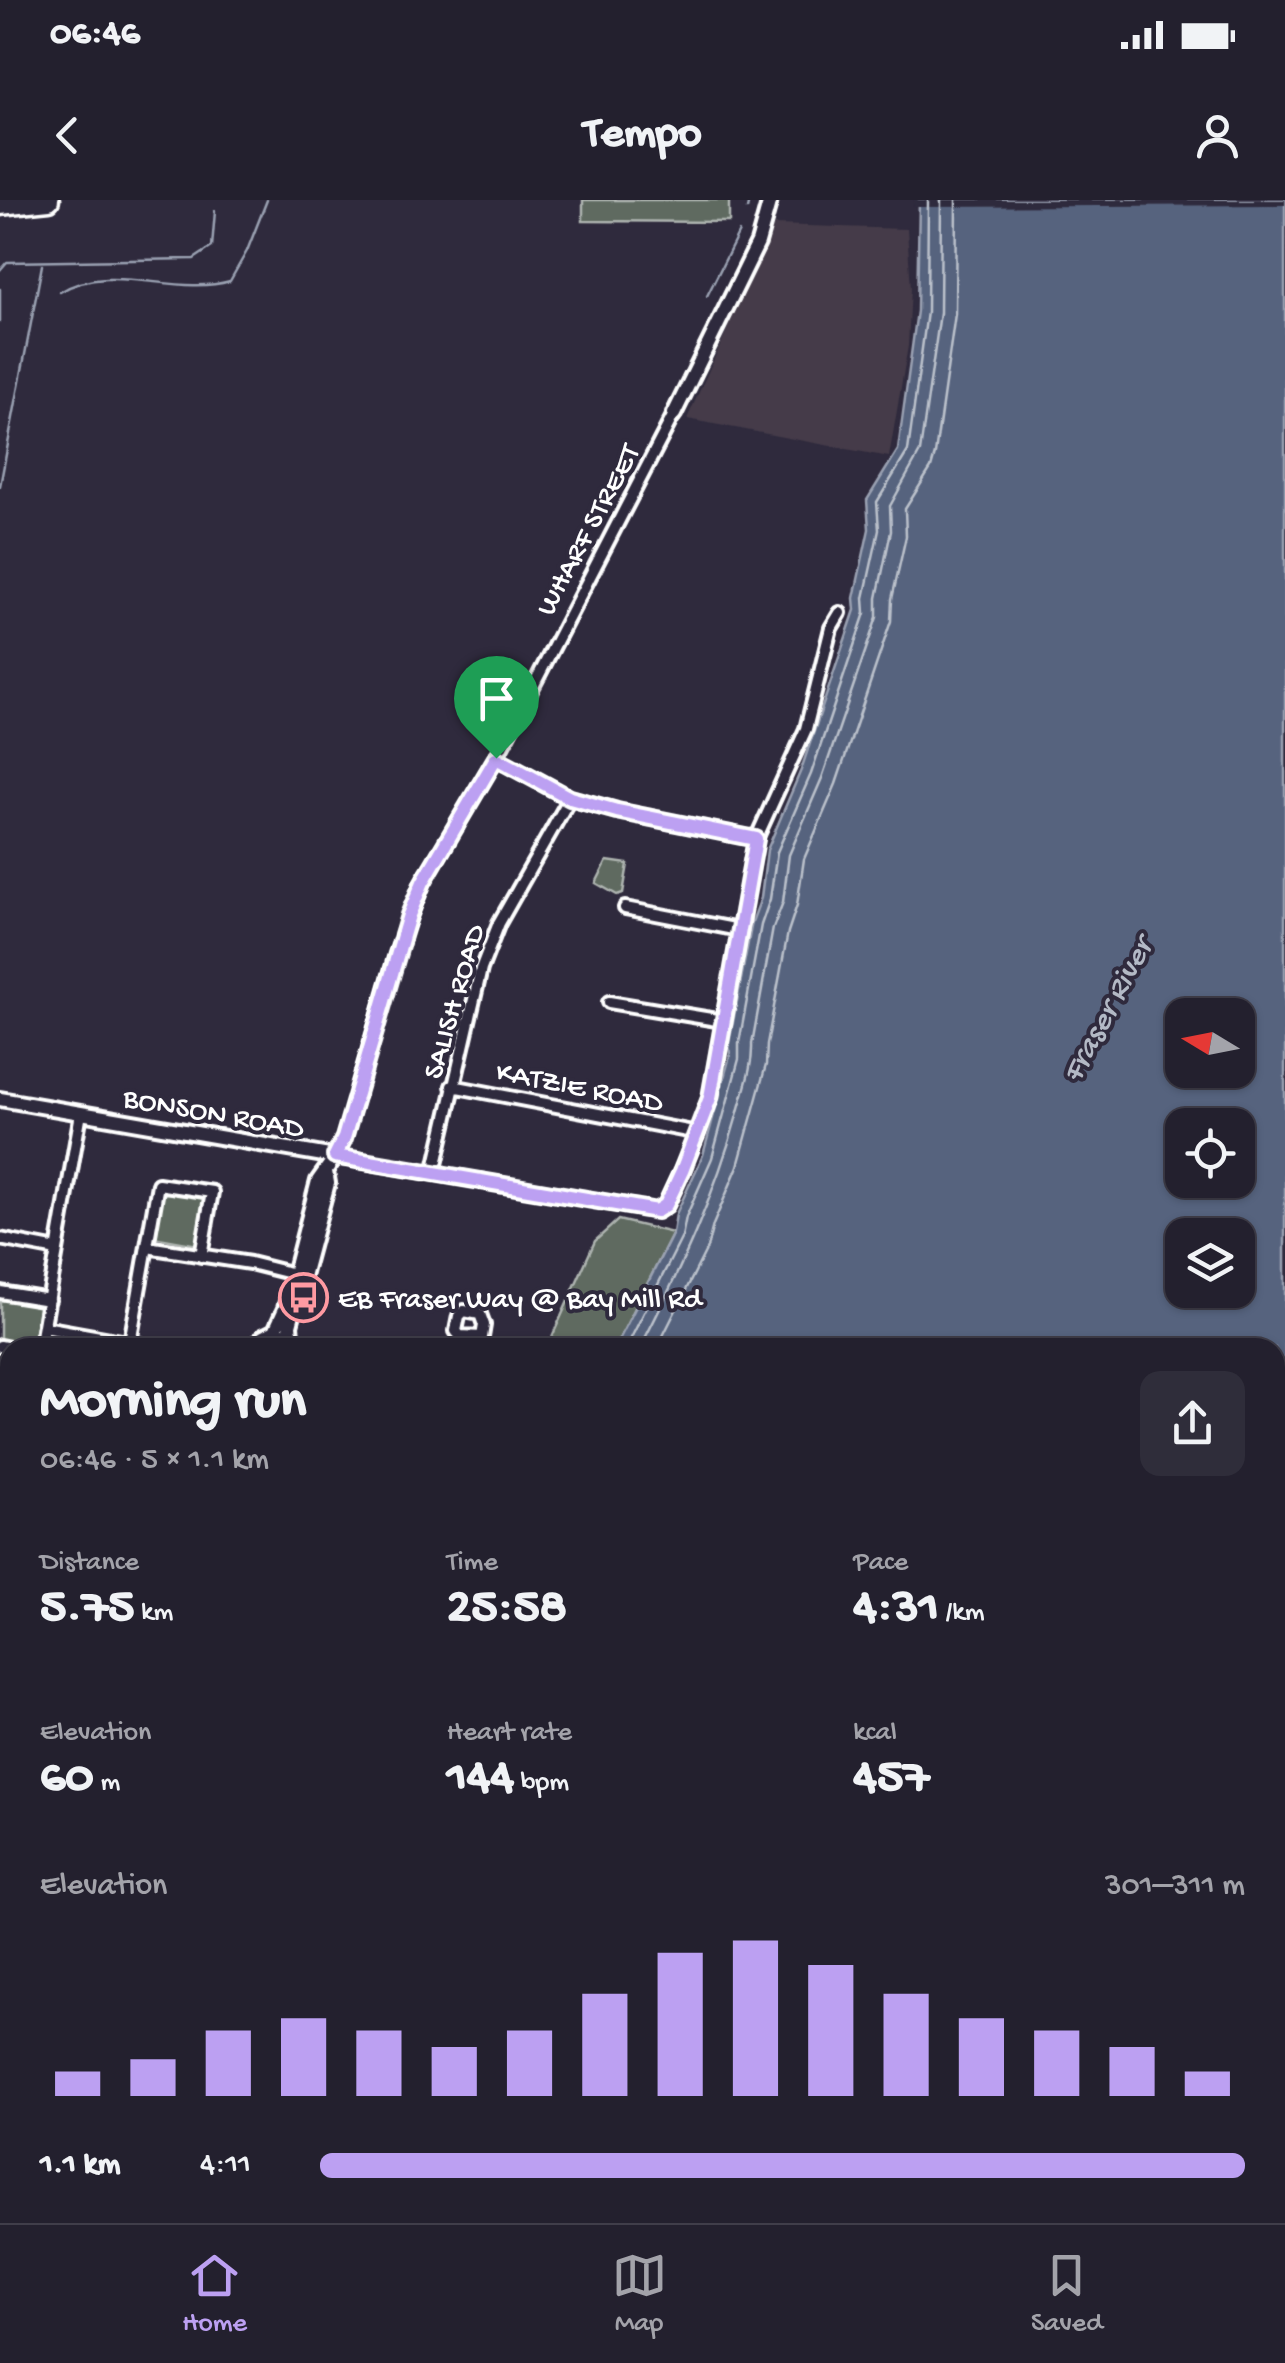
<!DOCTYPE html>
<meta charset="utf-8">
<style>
:root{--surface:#23202e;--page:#2f2d3a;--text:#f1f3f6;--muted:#a3a3aa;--line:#403e4a;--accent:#bca0f2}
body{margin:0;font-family:"Gochi Hand",sans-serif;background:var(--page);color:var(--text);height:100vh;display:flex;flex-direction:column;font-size:38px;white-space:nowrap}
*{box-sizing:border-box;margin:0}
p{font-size:32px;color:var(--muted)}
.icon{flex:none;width:55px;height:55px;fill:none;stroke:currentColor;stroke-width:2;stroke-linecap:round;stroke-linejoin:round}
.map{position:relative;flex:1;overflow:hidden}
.side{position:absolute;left:0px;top:1138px;width:1285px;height:888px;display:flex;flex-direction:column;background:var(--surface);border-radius:30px 30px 0 0;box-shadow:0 2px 8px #0004,0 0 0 2px var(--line)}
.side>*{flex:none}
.needle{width:65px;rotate:280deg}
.controls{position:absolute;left:1165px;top:798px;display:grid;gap:20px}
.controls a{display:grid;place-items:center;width:90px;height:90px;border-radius:20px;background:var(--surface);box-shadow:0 2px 8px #0004,0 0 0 2px var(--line);font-size:50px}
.pin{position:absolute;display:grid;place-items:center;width:85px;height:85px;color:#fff;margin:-102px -42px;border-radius:50% 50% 50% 0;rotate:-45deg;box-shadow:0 0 10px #0007}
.pin .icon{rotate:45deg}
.round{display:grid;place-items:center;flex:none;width:105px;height:105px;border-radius:20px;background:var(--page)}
.head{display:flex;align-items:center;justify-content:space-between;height:170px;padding:0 40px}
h1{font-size:55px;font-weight:800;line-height:75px}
.metrics{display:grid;grid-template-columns:repeat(3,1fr);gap:15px;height:170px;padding:10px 40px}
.metrics div{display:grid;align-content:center}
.metrics b{font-size:50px;font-weight:800}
.metrics small{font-size:28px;font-weight:400}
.metrics p{font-size:28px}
.chart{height:280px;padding:20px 40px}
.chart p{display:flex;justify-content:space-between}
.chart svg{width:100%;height:180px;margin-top:10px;stroke:var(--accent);stroke-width:6}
ul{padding:0 40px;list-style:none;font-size:32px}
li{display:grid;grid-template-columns:160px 120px 1fr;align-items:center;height:75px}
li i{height:25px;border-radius:12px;background:var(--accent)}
.status{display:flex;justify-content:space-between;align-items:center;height:70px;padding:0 50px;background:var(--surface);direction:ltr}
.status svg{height:28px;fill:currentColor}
header{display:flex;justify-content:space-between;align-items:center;height:130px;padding:0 40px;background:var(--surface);font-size:45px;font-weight:800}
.tabs{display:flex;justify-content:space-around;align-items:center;height:140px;border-top:2px solid var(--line);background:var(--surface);font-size:28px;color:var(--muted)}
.tabs a{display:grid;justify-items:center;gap:5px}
.tabs .on{color:var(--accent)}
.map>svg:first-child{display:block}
</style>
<div class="status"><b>06:46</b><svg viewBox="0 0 49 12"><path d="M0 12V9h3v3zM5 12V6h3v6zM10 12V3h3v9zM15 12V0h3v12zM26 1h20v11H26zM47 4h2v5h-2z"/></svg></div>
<header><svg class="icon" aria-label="back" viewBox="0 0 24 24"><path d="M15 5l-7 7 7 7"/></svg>Tempo<svg class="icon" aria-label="person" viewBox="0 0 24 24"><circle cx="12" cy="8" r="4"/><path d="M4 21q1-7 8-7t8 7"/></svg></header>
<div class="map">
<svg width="1285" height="2023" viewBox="0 0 1285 2023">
<rect width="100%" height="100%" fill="#2f2a3d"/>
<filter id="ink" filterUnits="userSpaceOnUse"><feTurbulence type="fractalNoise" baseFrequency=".01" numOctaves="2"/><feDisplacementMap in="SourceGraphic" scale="20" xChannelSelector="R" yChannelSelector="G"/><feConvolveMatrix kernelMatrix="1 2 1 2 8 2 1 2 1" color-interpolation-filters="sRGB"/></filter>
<g filter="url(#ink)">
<!-- built -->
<path fill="#443b48" d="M 774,25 L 907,29 L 911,88 L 908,146 L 889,257 L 687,219 Z
M 0,1436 L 10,1438 L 10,1792 L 0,1808 Z"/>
<!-- green -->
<path fill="#5e6a60" stroke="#aeb4b0" stroke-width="2.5" d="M 583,0 L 729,0 L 729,22 L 583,21 Z
M 607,661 L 628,664 L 623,693 L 617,695 L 596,683 Z
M 161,988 L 206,995 L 198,1045 L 153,1037 Z
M 618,1020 L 673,1033 L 615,1147 L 547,1148 L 595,1041 Z
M 0,1094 L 40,1101 L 33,1145 L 0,1139 Z
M 10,1884 L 10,2015 L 38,2015 L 32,2023 L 0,2023 L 0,1900 Z"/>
<!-- water -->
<path fill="#56637e" stroke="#9aa1b2" stroke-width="2.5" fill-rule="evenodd" d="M 919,0 L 1285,0 L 1285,1211 L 1275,1220 L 1275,1148 L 615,1148 L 673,1033 L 676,1014 L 703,955 L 730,856 L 729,843 L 752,722 L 761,698 L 767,650 L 801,570 L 855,410 L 854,398 L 869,329 L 867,300 L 898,250 L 917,111 ZM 1182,815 L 1238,815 L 1238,870 L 1182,870 ZM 1182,925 L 1238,925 L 1238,980 L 1182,980 ZM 1182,1035 L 1238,1035 L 1238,1090 L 1182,1090 Z
M 38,2015 L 805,2015 L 800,2023 L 32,2023 Z"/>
<!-- pier -->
<path fill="#2f2a3d" d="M 914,0 L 1285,0 L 1285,5 L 913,7 Z"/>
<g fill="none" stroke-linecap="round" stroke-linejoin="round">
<!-- shore -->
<path stroke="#bbc1cb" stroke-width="2.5" d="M 626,1148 L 682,1037 L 686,1017 L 712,958 L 739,859 L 739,843 L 761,725 L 770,699 L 777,652 L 811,574 L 865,413 L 864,398 L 879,330 L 877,302 L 908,251 L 927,112 L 928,0
M 640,1148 C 680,1071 715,995 738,912 C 744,889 753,867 752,844 L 773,728 L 783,702 L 789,655 L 822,578 L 877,417 L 877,398 L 891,331 L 890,306 L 920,252 L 940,113 L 941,0
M 657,1148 L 707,1048 L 713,1025 L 738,966 L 766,865 L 767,844 L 788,732 L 797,705 L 804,659 L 836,584 L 891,421 L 892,399 L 906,336 L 905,309 L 931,268 L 935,254 L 955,114 L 956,0"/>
<!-- stream -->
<path stroke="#9aa1b2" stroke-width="2.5" d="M 747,9 L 749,0
M 0,70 L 7,62 L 194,59 L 212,47 L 215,11
M 0,89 L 0,122
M 60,92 C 111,61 176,97 230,81 L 247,51 L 267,0
M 707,96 L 739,32
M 0,286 L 42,65"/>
<defs>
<path id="minor" d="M 674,214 L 496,558 L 423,682 L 396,754 L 344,938 L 335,957 L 657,1011 L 666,1005 L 698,933 L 710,898 L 756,639 L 806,529 L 831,428 L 840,413
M 496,558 L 570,598 L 617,611 L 756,639
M 625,708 L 739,730
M 609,802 L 723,821
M 452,886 L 698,933
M 434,973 L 481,769 L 499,723 L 570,598
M 0,1039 L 57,1050
M 147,1047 L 250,1063 L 298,1075
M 0,1092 L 49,1100
M 464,1111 L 480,1114 L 484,1125 L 482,1137 L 460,1136 L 456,1131 L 459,1116 Z
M 44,1127 L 161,1148
M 0,1146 L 10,1148
M 40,1148 L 81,913
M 129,1148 L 158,984 L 212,992 L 201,1056
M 0,1199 L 10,1201
M 1275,1282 L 1285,1273
M 0,1366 L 10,1313
M 1259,2015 L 1285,2020
M 881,2023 L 885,2015"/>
<path id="tertiary" d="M 674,214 L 758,43 L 770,0
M 0,899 L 335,957 L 318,981 L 285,1109 L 275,1131
M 291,1137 L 290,1125 L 328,983 L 326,972
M 254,1148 L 263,1137 L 275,1131 L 291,1137 L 299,1148
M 0,1866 L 10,1850"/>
<path id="motorway" d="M 0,5 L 49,0"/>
</defs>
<!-- minor casing -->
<use href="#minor" stroke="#fff" stroke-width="18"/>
<!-- tertiary casing -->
<use href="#tertiary" stroke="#fff" stroke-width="20"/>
<!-- motorway casing -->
<use href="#motorway" stroke="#fff" stroke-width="25"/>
<!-- minor -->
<use href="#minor" stroke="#2f2a3d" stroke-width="10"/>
<!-- tertiary -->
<use href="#tertiary" stroke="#2f2a3d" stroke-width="12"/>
<!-- motorway -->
<use href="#motorway" stroke="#2f2a3d" stroke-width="18"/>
</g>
</g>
<g fill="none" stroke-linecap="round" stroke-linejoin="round" filter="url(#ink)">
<defs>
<path id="route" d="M 496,558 L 570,598 L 617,611 L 756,639 L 710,898 L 682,971 L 666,1005 L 657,1011 L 335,956 L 344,938 L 409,715 L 423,682 Z"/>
</defs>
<!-- route casing -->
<use href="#route" stroke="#fff" stroke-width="20"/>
<!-- route -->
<use href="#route" stroke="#bca0f2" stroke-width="12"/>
</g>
<!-- icons -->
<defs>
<symbol id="bus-ring" viewBox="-11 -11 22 22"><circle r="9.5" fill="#2f2a3d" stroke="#ff9aa2" stroke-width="1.5"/><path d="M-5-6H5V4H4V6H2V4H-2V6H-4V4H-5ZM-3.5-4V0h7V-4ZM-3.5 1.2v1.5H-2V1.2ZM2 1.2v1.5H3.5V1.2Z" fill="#ff9aa2"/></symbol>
</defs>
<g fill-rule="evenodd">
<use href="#bus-ring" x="276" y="1070" width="55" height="55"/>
</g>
<g text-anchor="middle" stroke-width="8" stroke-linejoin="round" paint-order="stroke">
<!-- street labels -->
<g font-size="30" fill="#fff" stroke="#2f2a3d">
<text transform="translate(586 329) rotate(-62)" y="10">WHARF STREET</text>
<text transform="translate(452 801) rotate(-74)" y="10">SALISH ROAD</text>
<text transform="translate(580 885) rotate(11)" y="10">KATZIE ROAD</text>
<text transform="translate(214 911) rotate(10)" y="10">BONSON ROAD</text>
</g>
<!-- poi labels -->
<g font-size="30" fill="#fff" stroke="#2f2a3d" text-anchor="start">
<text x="338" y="1107">EB Fraser Way @ Bay Mill Rd</text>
</g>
<!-- water labels -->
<g font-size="32" font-style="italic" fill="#b3b9c5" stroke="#2f2a3d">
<text transform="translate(1105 809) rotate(-62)" y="11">Fraser River</text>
</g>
</g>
</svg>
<div class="controls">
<a><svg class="needle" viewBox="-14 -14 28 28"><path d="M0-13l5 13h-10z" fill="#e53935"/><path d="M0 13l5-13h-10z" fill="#a3a3aa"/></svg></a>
<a><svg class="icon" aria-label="locate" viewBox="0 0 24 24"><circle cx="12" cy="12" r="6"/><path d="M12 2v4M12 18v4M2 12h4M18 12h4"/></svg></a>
<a><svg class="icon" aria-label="layers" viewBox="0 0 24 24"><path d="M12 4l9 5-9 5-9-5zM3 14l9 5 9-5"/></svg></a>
</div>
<div class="pin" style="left:496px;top:558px;background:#1e9e55"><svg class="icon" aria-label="arrive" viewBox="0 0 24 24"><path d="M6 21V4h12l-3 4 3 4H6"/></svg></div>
<section class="side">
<div class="head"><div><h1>Morning run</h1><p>06:46 · 5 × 1.1 km</p></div><a class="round"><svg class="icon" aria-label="share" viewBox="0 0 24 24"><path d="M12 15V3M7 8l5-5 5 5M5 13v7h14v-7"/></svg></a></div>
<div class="metrics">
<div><p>Distance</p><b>5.75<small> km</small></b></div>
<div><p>Time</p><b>25:58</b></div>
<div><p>Pace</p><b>4:31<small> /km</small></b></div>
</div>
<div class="metrics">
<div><p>Elevation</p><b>60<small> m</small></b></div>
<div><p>Heart rate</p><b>144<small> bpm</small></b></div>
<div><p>kcal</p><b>457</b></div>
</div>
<div class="chart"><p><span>Elevation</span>301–311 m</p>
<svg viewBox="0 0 160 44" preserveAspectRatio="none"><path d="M5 44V38M15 44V35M25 44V28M35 44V25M45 44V28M55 44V32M65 44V28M75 44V19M85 44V9M95 44V6M105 44V12M115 44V19M125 44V25M135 44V28M145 44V32M155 44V38"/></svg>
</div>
<ul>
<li><b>1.1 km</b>4:11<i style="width:100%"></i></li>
</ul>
</section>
</div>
<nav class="tabs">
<a class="on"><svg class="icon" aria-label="home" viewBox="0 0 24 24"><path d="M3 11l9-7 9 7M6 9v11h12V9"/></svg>Home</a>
<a><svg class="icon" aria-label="map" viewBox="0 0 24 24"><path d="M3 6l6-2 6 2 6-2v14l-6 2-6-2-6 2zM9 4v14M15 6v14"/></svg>Map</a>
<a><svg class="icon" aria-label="saved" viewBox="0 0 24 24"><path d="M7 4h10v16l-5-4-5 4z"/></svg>Saved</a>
</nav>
